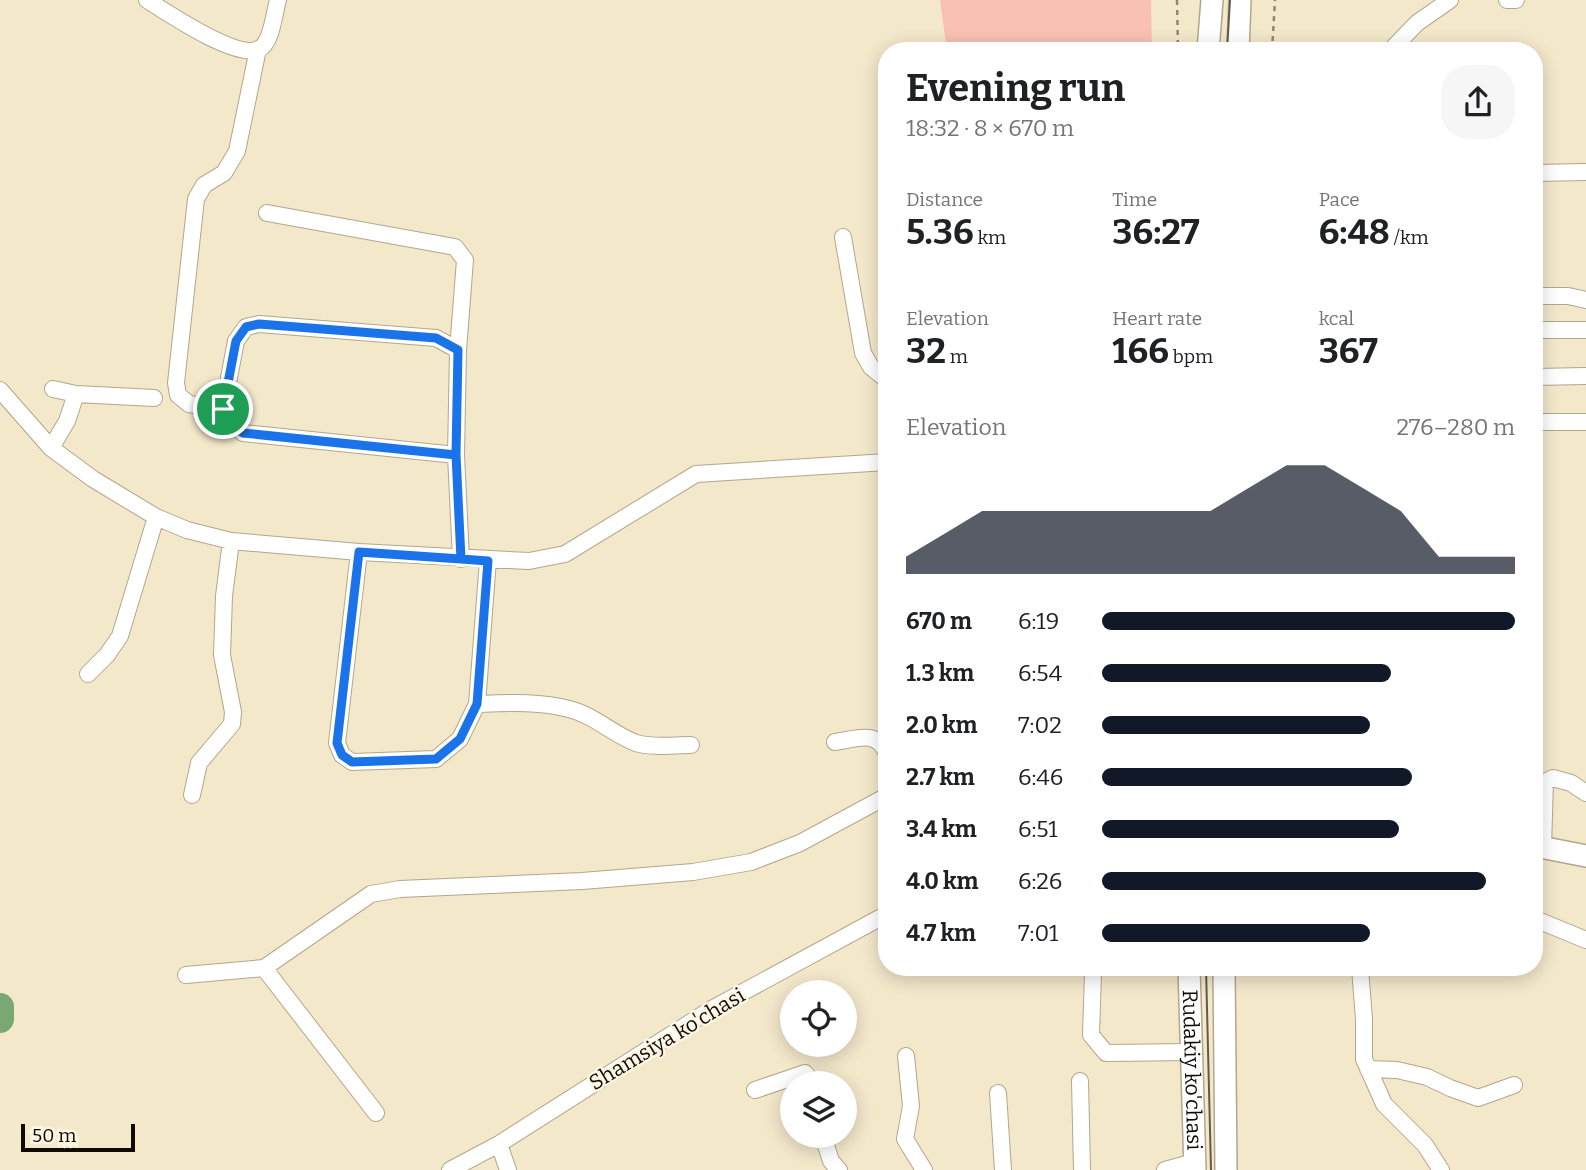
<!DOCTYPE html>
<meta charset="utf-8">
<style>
:root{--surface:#fff;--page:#f6f6f6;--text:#202124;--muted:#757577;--accent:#111827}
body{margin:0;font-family:Bitter,serif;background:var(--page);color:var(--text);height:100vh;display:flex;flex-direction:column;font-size:26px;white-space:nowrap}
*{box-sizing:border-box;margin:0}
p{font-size:23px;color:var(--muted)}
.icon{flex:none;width:38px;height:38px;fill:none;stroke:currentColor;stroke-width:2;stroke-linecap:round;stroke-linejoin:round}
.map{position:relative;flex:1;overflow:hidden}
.side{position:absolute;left:878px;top:42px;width:665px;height:934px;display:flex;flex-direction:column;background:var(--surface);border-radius:28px;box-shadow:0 4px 18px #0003}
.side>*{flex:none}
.controls{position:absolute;left:780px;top:980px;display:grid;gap:14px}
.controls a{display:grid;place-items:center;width:77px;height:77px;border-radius:50%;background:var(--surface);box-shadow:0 4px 18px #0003;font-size:35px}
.scale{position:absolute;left:21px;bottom:18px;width:114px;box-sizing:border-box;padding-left:7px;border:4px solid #0f0b03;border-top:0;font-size:19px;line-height:24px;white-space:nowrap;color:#0f0b03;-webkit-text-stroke:5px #fdf6e4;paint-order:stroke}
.pin{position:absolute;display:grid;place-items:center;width:60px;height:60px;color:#fff;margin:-30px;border:4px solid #fff;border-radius:50%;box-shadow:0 2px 7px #0007}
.round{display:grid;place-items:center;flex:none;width:74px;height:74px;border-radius:28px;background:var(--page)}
.headline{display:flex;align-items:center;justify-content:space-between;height:119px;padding:0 28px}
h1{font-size:38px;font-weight:700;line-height:52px}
.metrics{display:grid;grid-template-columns:repeat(3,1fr);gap:10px;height:119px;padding:7px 28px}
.metrics div{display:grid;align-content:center}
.metrics b{font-size:35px;font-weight:700}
.metrics small{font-size:19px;font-weight:400}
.metrics p{font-size:19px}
.chart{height:196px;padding:14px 28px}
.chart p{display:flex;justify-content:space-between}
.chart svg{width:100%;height:126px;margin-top:7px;fill:var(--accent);opacity:.7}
ul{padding:0 28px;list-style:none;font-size:23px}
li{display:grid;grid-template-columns:112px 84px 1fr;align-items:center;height:52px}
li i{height:18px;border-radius:9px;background:var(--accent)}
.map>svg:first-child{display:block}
</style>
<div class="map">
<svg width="1586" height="1170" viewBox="0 0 1586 1170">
<rect width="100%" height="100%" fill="#f4e8cb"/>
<!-- green -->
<path fill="#f8c1b2" d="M 940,0 L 1151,0 L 1152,51 L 947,51 Z"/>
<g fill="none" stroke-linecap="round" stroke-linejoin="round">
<!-- river -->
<path stroke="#7aa772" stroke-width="28" d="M 0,1007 L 0,1019"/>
<defs>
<path id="minor" d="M 147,0 C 166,12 237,60 259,49 C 272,43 274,13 278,0
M 1507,0 L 1516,0
M 1390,51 L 1417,23 L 1450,0
M 1535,173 L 1586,172
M 267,213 L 455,247 L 465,260 L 458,350 L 456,455 L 461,559
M 843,237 L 863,353 L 871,367 L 887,380
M 1535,296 L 1568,296 L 1586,300
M 1535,330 L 1586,330
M 1535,377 L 1586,376
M 53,389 L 76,394
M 0,390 L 51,448 L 93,479 L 156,517 L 187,530 L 231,541 L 359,552 L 529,561 L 565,554 L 696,474 L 887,462
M 223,409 L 189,404 L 178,395 L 176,383 L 196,199 L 204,185 L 224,173 L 237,151 L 258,49
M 1535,422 L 1586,422
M 51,448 L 67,421 L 76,394 L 154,398
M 456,455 L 243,433 L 229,423 L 223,409 L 236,341 L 246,327 L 259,324 L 436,338 L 458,350
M 359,552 L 337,743 L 342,755 L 352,762 L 436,759 L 460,739 L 477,704 L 488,560
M 88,674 L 107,655 L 120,636 L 156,517
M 477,704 C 507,703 539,701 569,709 C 594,715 612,734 636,743 C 652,748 674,745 691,745
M 835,742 C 857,739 877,729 887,754
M 192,795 L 199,763 L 232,724 L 233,712 L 222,655 L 224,596 L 231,541
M 1543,847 L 1545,782 L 1553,778 L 1571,783 L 1586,793
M 1535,919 L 1586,940
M 264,968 L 376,1113
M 1089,968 L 1093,973 L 1091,1035 L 1106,1053 L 1192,1052
M 1360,968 L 1364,1019 L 1364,1059 L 1384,1104 L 1425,1145 L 1441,1170
M 186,975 L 264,968 L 371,894 L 400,889 L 582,881 L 693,872 L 751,862 L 800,843 L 887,796
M 906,1056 L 911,1106 L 905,1139 L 924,1170
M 1368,1069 L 1397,1070 L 1427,1077 L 1450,1088 L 1478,1098 L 1514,1085
M 1080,1081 L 1082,1170
M 755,1090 L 805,1073 L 813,1083
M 998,1093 L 1003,1170
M 823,1136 L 831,1161 L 839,1170
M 499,1144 L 508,1170
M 450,1170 L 499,1144 L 710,1010 L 887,914
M 1165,1170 L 1194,1162"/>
<g id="major">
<path d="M 1208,51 L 1212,0"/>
<path d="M 1238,51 L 1240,0"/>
<path d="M 1535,846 L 1586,856"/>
<path id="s1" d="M 1189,968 L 1195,1170"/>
<path d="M 1224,968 L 1226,1170"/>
</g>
</defs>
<!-- minor casing -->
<use href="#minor" stroke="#b2a78b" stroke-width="18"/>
<!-- major casing -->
<use href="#major" stroke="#b2a78b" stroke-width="24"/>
<!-- path -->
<path stroke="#8f8773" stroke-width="2.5" stroke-dasharray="5 5" stroke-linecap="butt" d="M 1177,0 L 1178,51
M 1272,51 L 1275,0"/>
<!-- minor -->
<use href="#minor" stroke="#fff" stroke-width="16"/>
<!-- major -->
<use href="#major" stroke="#fff" stroke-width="21"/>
<!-- tram -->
<path stroke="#615a4b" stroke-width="2" d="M 1227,51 L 1230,0
M 1206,968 L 1211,1170"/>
</g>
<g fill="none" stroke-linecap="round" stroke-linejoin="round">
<defs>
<path id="route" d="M 223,409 L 229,424 L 243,433 L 456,455 L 461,559 L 359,552 L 337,743 L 342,755 L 352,762 L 436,759 L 460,739 L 477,704 L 488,561 L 461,559 L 456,455 L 458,350 L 436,338 L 259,324 L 246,327 L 236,341 L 223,409"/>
</defs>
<!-- route casing -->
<use href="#route" stroke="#fff" stroke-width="14"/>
<!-- route -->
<use href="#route" stroke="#1a73e8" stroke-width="9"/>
</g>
<g text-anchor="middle" stroke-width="5" stroke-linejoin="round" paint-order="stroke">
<!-- street labels -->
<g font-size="21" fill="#0f0b03" stroke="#fdf6e4">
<text transform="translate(667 1039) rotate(-31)" y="7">Shamsiya ko'chasi</text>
<text dy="7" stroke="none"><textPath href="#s1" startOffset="102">Rudakiy ko'chasi</textPath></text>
</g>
</g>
</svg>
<div class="controls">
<a><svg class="icon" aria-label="locate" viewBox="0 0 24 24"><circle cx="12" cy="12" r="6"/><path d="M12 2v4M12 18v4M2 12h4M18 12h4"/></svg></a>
<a><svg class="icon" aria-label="layers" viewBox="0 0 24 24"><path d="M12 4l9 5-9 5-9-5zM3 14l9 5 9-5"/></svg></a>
</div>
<div class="scale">50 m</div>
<div class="pin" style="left:223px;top:409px;background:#1e9e55"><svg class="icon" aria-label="arrive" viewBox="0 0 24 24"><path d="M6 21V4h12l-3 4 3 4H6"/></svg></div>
<section class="side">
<div class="headline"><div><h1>Evening run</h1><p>18:32 · 8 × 670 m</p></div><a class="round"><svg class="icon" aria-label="share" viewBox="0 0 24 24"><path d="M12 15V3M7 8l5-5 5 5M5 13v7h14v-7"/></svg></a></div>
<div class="metrics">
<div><p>Distance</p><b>5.36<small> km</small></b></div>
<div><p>Time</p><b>36:27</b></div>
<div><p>Pace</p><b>6:48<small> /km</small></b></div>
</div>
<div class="metrics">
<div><p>Elevation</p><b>32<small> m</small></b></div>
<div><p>Heart rate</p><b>166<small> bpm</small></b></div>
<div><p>kcal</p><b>367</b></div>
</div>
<div class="chart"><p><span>Elevation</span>276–280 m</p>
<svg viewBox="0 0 160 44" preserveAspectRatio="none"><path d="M0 44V38L10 30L20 22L30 22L40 22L50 22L60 22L70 22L80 22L90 14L100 6L110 6L120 14L130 22L140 38L150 38L160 38V44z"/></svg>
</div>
<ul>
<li><b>670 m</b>6:19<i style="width:100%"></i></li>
<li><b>1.3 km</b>6:54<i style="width:70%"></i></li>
<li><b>2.0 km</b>7:02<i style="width:65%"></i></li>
<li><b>2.7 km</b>6:46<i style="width:75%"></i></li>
<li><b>3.4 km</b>6:51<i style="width:72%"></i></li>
<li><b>4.0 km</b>6:26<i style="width:93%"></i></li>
<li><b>4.7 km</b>7:01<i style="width:65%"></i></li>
</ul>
</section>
</div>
